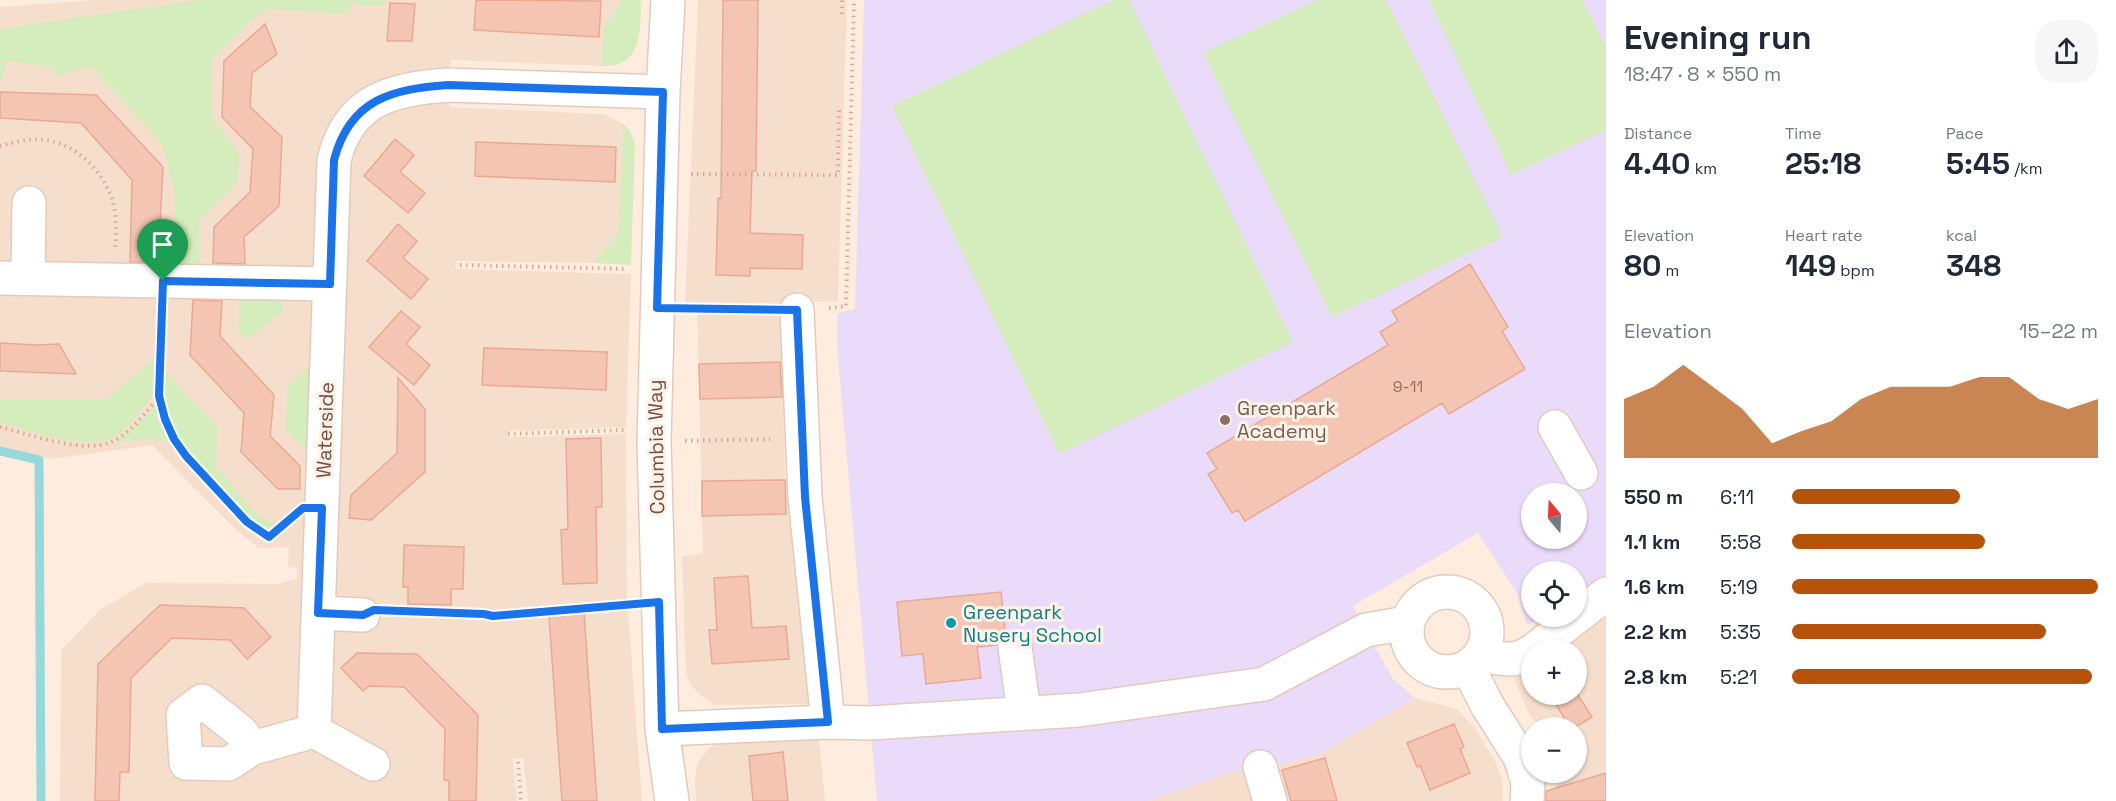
<!DOCTYPE html>
<meta charset="utf-8">
<style>
:root{--surface:#fff;--page:#f6f6f7;--text:#1f2937;--muted:#747a83;--accent:#b45309}
body{margin:0;font-family:"Space Grotesk",sans-serif;background:var(--page);color:var(--text);height:100vh;display:flex;flex-direction:column;font-size:22px;white-space:nowrap}
*{box-sizing:border-box;margin:0}
p{font-size:20px;color:var(--muted)}
.icon{flex:none;width:33px;height:33px;fill:none;stroke:currentColor;stroke-width:2;stroke-linecap:round;stroke-linejoin:round}
.map{position:relative;flex:1;overflow:hidden}
.sheet{display:flex;flex-direction:column;background:var(--surface);width:510px}
.sheet>*{flex:none}
.needle{width:39px;rotate:341deg}
.controls{position:absolute;left:1521px;top:483px;display:grid;gap:12px}
.controls a{display:grid;place-items:center;width:66px;height:66px;border-radius:50%;background:var(--surface);box-shadow:0 2px 4px #0004;font-size:30px}
.pin{position:absolute;display:grid;place-items:center;width:51px;height:51px;color:#fff;margin:-62px -26px;border-radius:50% 50% 50% 0;rotate:-45deg;box-shadow:0 0 6px #0007}
.pin .icon{rotate:45deg}
.round{display:grid;place-items:center;flex:none;width:63px;height:63px;border-radius:24px;background:var(--page)}
.overview{display:flex;align-items:center;justify-content:space-between;height:102px;padding:0 18px}
h1{font-size:33px;font-weight:800;line-height:45px}
.stats{display:grid;grid-template-columns:repeat(3,1fr);gap:9px;height:102px;padding:6px 18px}
.stats div{display:grid;align-content:center}
.stats b{font-size:30px;font-weight:800}
.stats small{font-size:16px;font-weight:400}
.stats p{font-size:16px}
.chart{height:168px;padding:12px 18px}
.chart p{display:flex;justify-content:space-between}
.chart svg{width:100%;height:108px;margin-top:6px;fill:var(--accent);opacity:.7}
ul{padding:0 18px;list-style:none;font-size:20px}
li{display:grid;grid-template-columns:96px 72px 1fr;align-items:center;height:45px}
li i{height:15px;border-radius:8px;background:var(--accent)}
main{display:flex;flex:1;min-height:0}
.map>svg:first-child{display:block}
</style>
<main>
<div class="map">
<svg width="1606" height="801" viewBox="0 0 1606 801">
<rect width="100%" height="100%" fill="#feedde"/>
<!-- residential -->
<path fill="#f6decc" d="M 97,0 L 621,0 L 607,24 L 604,25 L 601,66 L 451,60 L 449,107 L 604,114 L 623,124 L 618,234 L 593,263 L 455,261 L 456,269 L 631,274 L 626,427 L 508,431 L 507,437 L 626,434 L 627,601 L 486,613 L 489,621 L 628,610 L 642,801 L 528,801 L 523,758 L 513,759 L 517,801 L 60,801 L 61,650 L 101,609 L 146,583 L 276,584 L 297,579 L 297,568 L 288,567 L 289,547 L 259,548 L 235,529 L 152,445 L 50,459 L 0,446 L 0,7 Z
M 698,0 L 847,0 L 838,301 L 781,303 L 785,481 L 792,482 L 813,704 L 713,705 L 699,694 L 691,685 L 687,676 L 685,654 L 682,556 L 703,554 L 697,304 L 685,303 Z
M 1606,608 L 1606,801 L 1557,801 L 1556,773 L 1576,772 L 1576,728 L 1538,727 L 1528,712 L 1514,679 L 1531,666 L 1532,694 L 1576,694 L 1576,650 L 1552,649 Z
M 1415,698 L 1457,709 L 1475,728 L 1496,763 L 1502,779 L 1503,801 L 1148,801 L 1235,771 L 1277,765 L 1320,754 Z
M 733,740 L 819,740 L 825,801 L 696,801 L 695,776 L 699,761 L 710,747 L 720,742 Z"/>
<!-- education -->
<path fill="#ebdbfa" fill-rule="evenodd" d="M 864,0 L 1606,0 L 1606,577 L 1577,595 L 1576,572 L 1532,572 L 1532,616 L 1542,617 L 1527,625 L 1517,593 L 1478,533 L 1353,606 L 1393,679 L 1415,698 L 1320,754 L 1277,765 L 1235,771 L 1148,801 L 877,801 L 837,346 L 837,314 L 855,309 ZM 1532,494 L 1576,494 L 1576,538 L 1532,538 Z"/>
<!-- green -->
<path fill="#d5ecbc" d="M 198,0 L 384,0 L 383,6 L 350,4 L 350,14 L 267,9 L 251,21 L 212,59 L 212,118 L 239,153 L 237,182 L 199,222 L 200,266 L 176,265 L 174,185 L 161,143 L 91,66 L 54,77 L 54,67 L 6,61 L 2,80 L 0,80 L 0,29 Z
M 621,0 L 641,0 C 640,31 643,68 601,66 L 604,24 L 607,24 Z
M 1113,0 L 1129,0 L 1293,342 L 1059,454 L 892,106 Z
M 1317,0 L 1386,0 L 1503,237 L 1332,317 L 1203,53 Z
M 1429,0 L 1583,0 L 1606,48 L 1606,130 L 1511,175 Z
M 623,124 L 630,131 L 635,144 L 631,265 L 593,263 L 618,234 Z
M 240,298 L 283,299 L 283,311 L 248,340 L 238,331 Z
M 158,355 C 157,385 156,396 135,419 C 129,425 118,436 110,439 C 80,450 30,430 0,423 L 0,400 L 105,400 Z
M 315,362 L 311,456 L 285,429 L 288,385 Z
M 164,371 L 217,427 L 216,467 L 260,518 L 281,524 L 269,533 L 251,521 L 175,435 C 165,414 164,395 164,371 Z
M 157,403 L 161,418 L 170,439 L 164,441 L 140,439 L 118,442 L 118,439 L 142,421 Z"/>
<g fill="none" stroke-linecap="round" stroke-linejoin="round">
<!-- stream -->
<path stroke="#97d8db" stroke-width="9" d="M 0,451 L 39,460 L 41,801"/>
</g>
<!-- building -->
<path fill="#f5c5b3" stroke="#e9a993" stroke-width="1.5" d="M 476,0 L 601,1 L 599,37 L 474,30 Z
M 723,0 L 758,0 L 756,171 L 752,171 L 750,233 L 803,235 L 802,269 L 750,268 L 750,276 L 716,275 L 718,198 L 721,198 Z
M 390,3 L 415,4 L 412,41 L 387,41 Z
M 265,24 L 277,54 L 252,73 L 250,107 L 282,137 L 279,206 L 244,237 L 245,264 L 213,263 L 214,227 L 250,192 L 253,149 L 222,117 L 224,61 Z
M 0,92 L 96,95 L 163,167 L 158,262 L 130,262 L 132,180 L 81,123 L 0,118 Z
M 395,139 L 414,155 L 400,172 L 425,193 L 408,213 L 364,176 Z
M 476,142 L 616,147 L 615,182 L 475,176 Z
M 398,224 L 417,241 L 403,258 L 428,279 L 411,299 L 367,261 Z
M 1470,264 L 1508,327 L 1502,331 L 1525,369 L 1449,414 L 1442,403 L 1245,521 L 1238,510 L 1232,513 L 1208,474 L 1217,469 L 1207,453 L 1388,345 L 1380,332 L 1398,321 L 1392,311 Z
M 193,300 L 222,301 L 220,336 L 274,395 L 270,436 L 300,466 L 300,489 L 278,489 L 241,452 L 244,413 L 190,355 Z
M 401,311 L 420,327 L 406,344 L 430,365 L 414,385 L 369,347 Z
M 0,343 L 36,345 L 59,344 L 76,374 L 0,371 Z
M 484,348 L 607,352 L 606,390 L 482,385 Z
M 780,362 L 782,397 L 700,399 L 699,364 Z
M 398,378 L 425,409 L 425,472 L 371,520 L 349,518 L 351,495 L 397,453 Z
M 601,438 L 602,507 L 596,507 L 597,583 L 563,584 L 561,530 L 568,529 L 566,439 Z
M 785,480 L 786,514 L 702,516 L 702,481 Z
M 404,545 L 464,547 L 463,589 L 451,589 L 451,605 L 408,604 L 408,587 L 403,587 Z
M 748,576 L 752,628 L 786,626 L 789,659 L 712,664 L 709,630 L 717,630 L 714,578 Z
M 1001,592 L 1005,631 L 998,639 L 997,645 L 977,647 L 981,678 L 926,684 L 923,654 L 902,656 L 897,602 Z
M 160,605 L 244,608 L 271,637 L 247,659 L 230,640 L 172,638 L 131,678 L 129,772 L 120,772 L 119,801 L 95,801 L 98,664 Z
M 584,613 L 597,801 L 562,801 L 549,616 Z
M 357,653 L 417,654 L 478,715 L 476,801 L 449,801 L 449,781 L 444,780 L 445,729 L 404,687 L 369,686 L 363,691 L 341,668 Z
M 1576,692 L 1592,717 L 1574,728 L 1570,728 L 1550,694 L 1576,694 Z
M 1454,724 L 1464,747 L 1460,749 L 1470,773 L 1430,790 L 1420,765 L 1417,767 L 1407,743 Z
M 783,752 L 788,801 L 753,801 L 749,756 Z
M 1325,758 L 1337,801 L 1291,801 L 1282,770 Z
M 1606,773 L 1606,801 L 1546,801 L 1546,791 Z"/>
<g fill="none" stroke-linecap="round" stroke-linejoin="round">
<defs>
<path id="minor" d="M 668,0 L 663,92 L 654,442 L 662,729 L 672,801
M 28,277 L 29,203
M 0,278 L 330,284
M 1555,427 L 1581,473
M1407 632a40 40 0 1 1 80 0a40 40 0 1 1-80 0Z
M 318,613 L 363,615
M 1015,647 L 1024,713
M 1534,650 L 1606,594
M 1481,655 C 1500,658 1515,664 1532,651
M 1468,667 L 1487,705 L 1520,757 L 1528,782 L 1527,801
M 202,701 L 241,732 L 253,748 L 228,764 L 186,763 L 183,715 Z
M 828,722 L 870,723 L 1079,710 L 1264,684 L 1366,630 L 1407,623
M 662,729 L 828,722 L 805,497 L 797,310
M 314,731 L 373,764
M 253,748 L 314,731 L 334,160 C 349,99 392,89 448,85 L 663,92
M 1260,767 L 1270,801"/>
</defs>
<!-- minor casing -->
<use href="#minor" stroke="#e4cabc" stroke-width="36"/>
<!-- path -->
<path stroke="#d9a997" stroke-width="4" stroke-dasharray="1.5 4.5" stroke-linecap="butt" d="M 842,14 L 842,0
M 0,146 C 15,142 30,138 46,140 C 77,144 105,173 113,203 C 117,218 116,234 115,249
M 691,174 L 838,175 L 839,108
M 460,265 L 627,269
M 688,308 L 767,310
M 829,308 L 846,306 L 854,0
M 162,312 L 159,396 L 165,419 L 174,439 L 186,456 L 247,522 L 269,537 L 288,521
M 0,427 C 30,434 82,454 111,442 C 130,434 146,412 159,397
M 508,434 L 624,430
M 685,441 L 770,439
M 393,611 L 484,614 L 493,616 L 627,605
M 518,762 L 521,801"/>
<!-- minor -->
<use href="#minor" stroke="#fff" stroke-width="33"/>
</g>
<g fill="none" stroke-linecap="round" stroke-linejoin="round">
<defs>
<path id="route" d="M 448,85 L 663,92 L 657,308 L 797,310 L 805,497 L 828,722 L 662,729 L 659,602 L 493,616 L 484,614 L 374,610 L 363,615 L 318,613 L 322,508 L 303,508 L 269,537 L 247,522 L 186,456 L 174,439 L 165,419 L 159,396 L 163,281 L 330,284 L 334,160 C 350,99 392,89 448,85 Z"/>
</defs>
<!-- route casing -->
<use href="#route" stroke="#fff" stroke-width="12"/>
<!-- route -->
<use href="#route" stroke="#1a73e8" stroke-width="8"/>
</g>
<!-- markers -->
<circle fill="#8d6e63" stroke="#fff2e6" stroke-width="2" cx="1225" cy="420" r="6"/>
<circle fill="#0f9aa8" stroke="#fff2e6" stroke-width="2" cx="951" cy="623" r="6"/>
<g text-anchor="middle" stroke-width="6" stroke-linejoin="round" paint-order="stroke">
<!-- number labels -->
<g font-size="16" fill="#956d60">
<text x="1408" y="392">9-11</text>
</g>
<!-- education labels -->
<g font-size="20" fill="#785e54" stroke="#fff2e6" text-anchor="start">
<text x="1237" y="415">Greenpark<tspan x="1237" dy="23">Academy</tspan></text>
</g>
<!-- street labels -->
<g font-size="20" fill="#755045" stroke="#fff2e6">
<text transform="translate(325 430) rotate(-88)" y="7">Waterside</text>
<text transform="translate(656 447) rotate(-91)" y="7">Columbia Way</text>
</g>
<!-- culture labels -->
<g font-size="20" fill="#0d838f" stroke="#fff2e6" text-anchor="start">
<text x="963" y="619">Greenpark<tspan x="963" dy="23">Nusery School</tspan></text>
</g>
</g>
</svg>
<div class="controls">
<a><svg class="needle" viewBox="-14 -14 28 28"><path d="M0-13l5 13h-10z" fill="#e53935"/><path d="M0 13l5-13h-10z" fill="#747a83"/></svg></a>
<a><svg class="icon" aria-label="locate" viewBox="0 0 24 24"><circle cx="12" cy="12" r="6"/><path d="M12 2v4M12 18v4M2 12h4M18 12h4"/></svg></a>
<a>+</a>
<a>−</a>
</div>
<div class="pin" style="left:163px;top:281px;background:#1e9e55"><svg class="icon" aria-label="arrive" viewBox="0 0 24 24"><path d="M6 21V4h12l-3 4 3 4H6"/></svg></div>
</div>
<section class="sheet">
<div class="overview"><div><h1>Evening run</h1><p>18:47 · 8 × 550 m</p></div><a class="round"><svg class="icon" aria-label="share" viewBox="0 0 24 24"><path d="M12 15V3M7 8l5-5 5 5M5 13v7h14v-7"/></svg></a></div>
<div class="stats">
<div><p>Distance</p><b>4.40<small> km</small></b></div>
<div><p>Time</p><b>25:18</b></div>
<div><p>Pace</p><b>5:45<small> /km</small></b></div>
</div>
<div class="stats">
<div><p>Elevation</p><b>80<small> m</small></b></div>
<div><p>Heart rate</p><b>149<small> bpm</small></b></div>
<div><p>kcal</p><b>348</b></div>
</div>
<div class="chart"><p><span>Elevation</span>15–22 m</p>
<svg viewBox="0 0 160 44" preserveAspectRatio="none"><path d="M0 44V20L10 15L20 6L30 15L40 24L50 38L60 33L70 29L80 20L90 15L100 15L110 15L120 11L130 11L140 20L150 24L160 20V44z"/></svg>
</div>
<ul>
<li><b>550 m</b>6:11<i style="width:55%"></i></li>
<li><b>1.1 km</b>5:58<i style="width:63%"></i></li>
<li><b>1.6 km</b>5:19<i style="width:100%"></i></li>
<li><b>2.2 km</b>5:35<i style="width:83%"></i></li>
<li><b>2.8 km</b>5:21<i style="width:98%"></i></li>
</ul>
</section>
</main>
